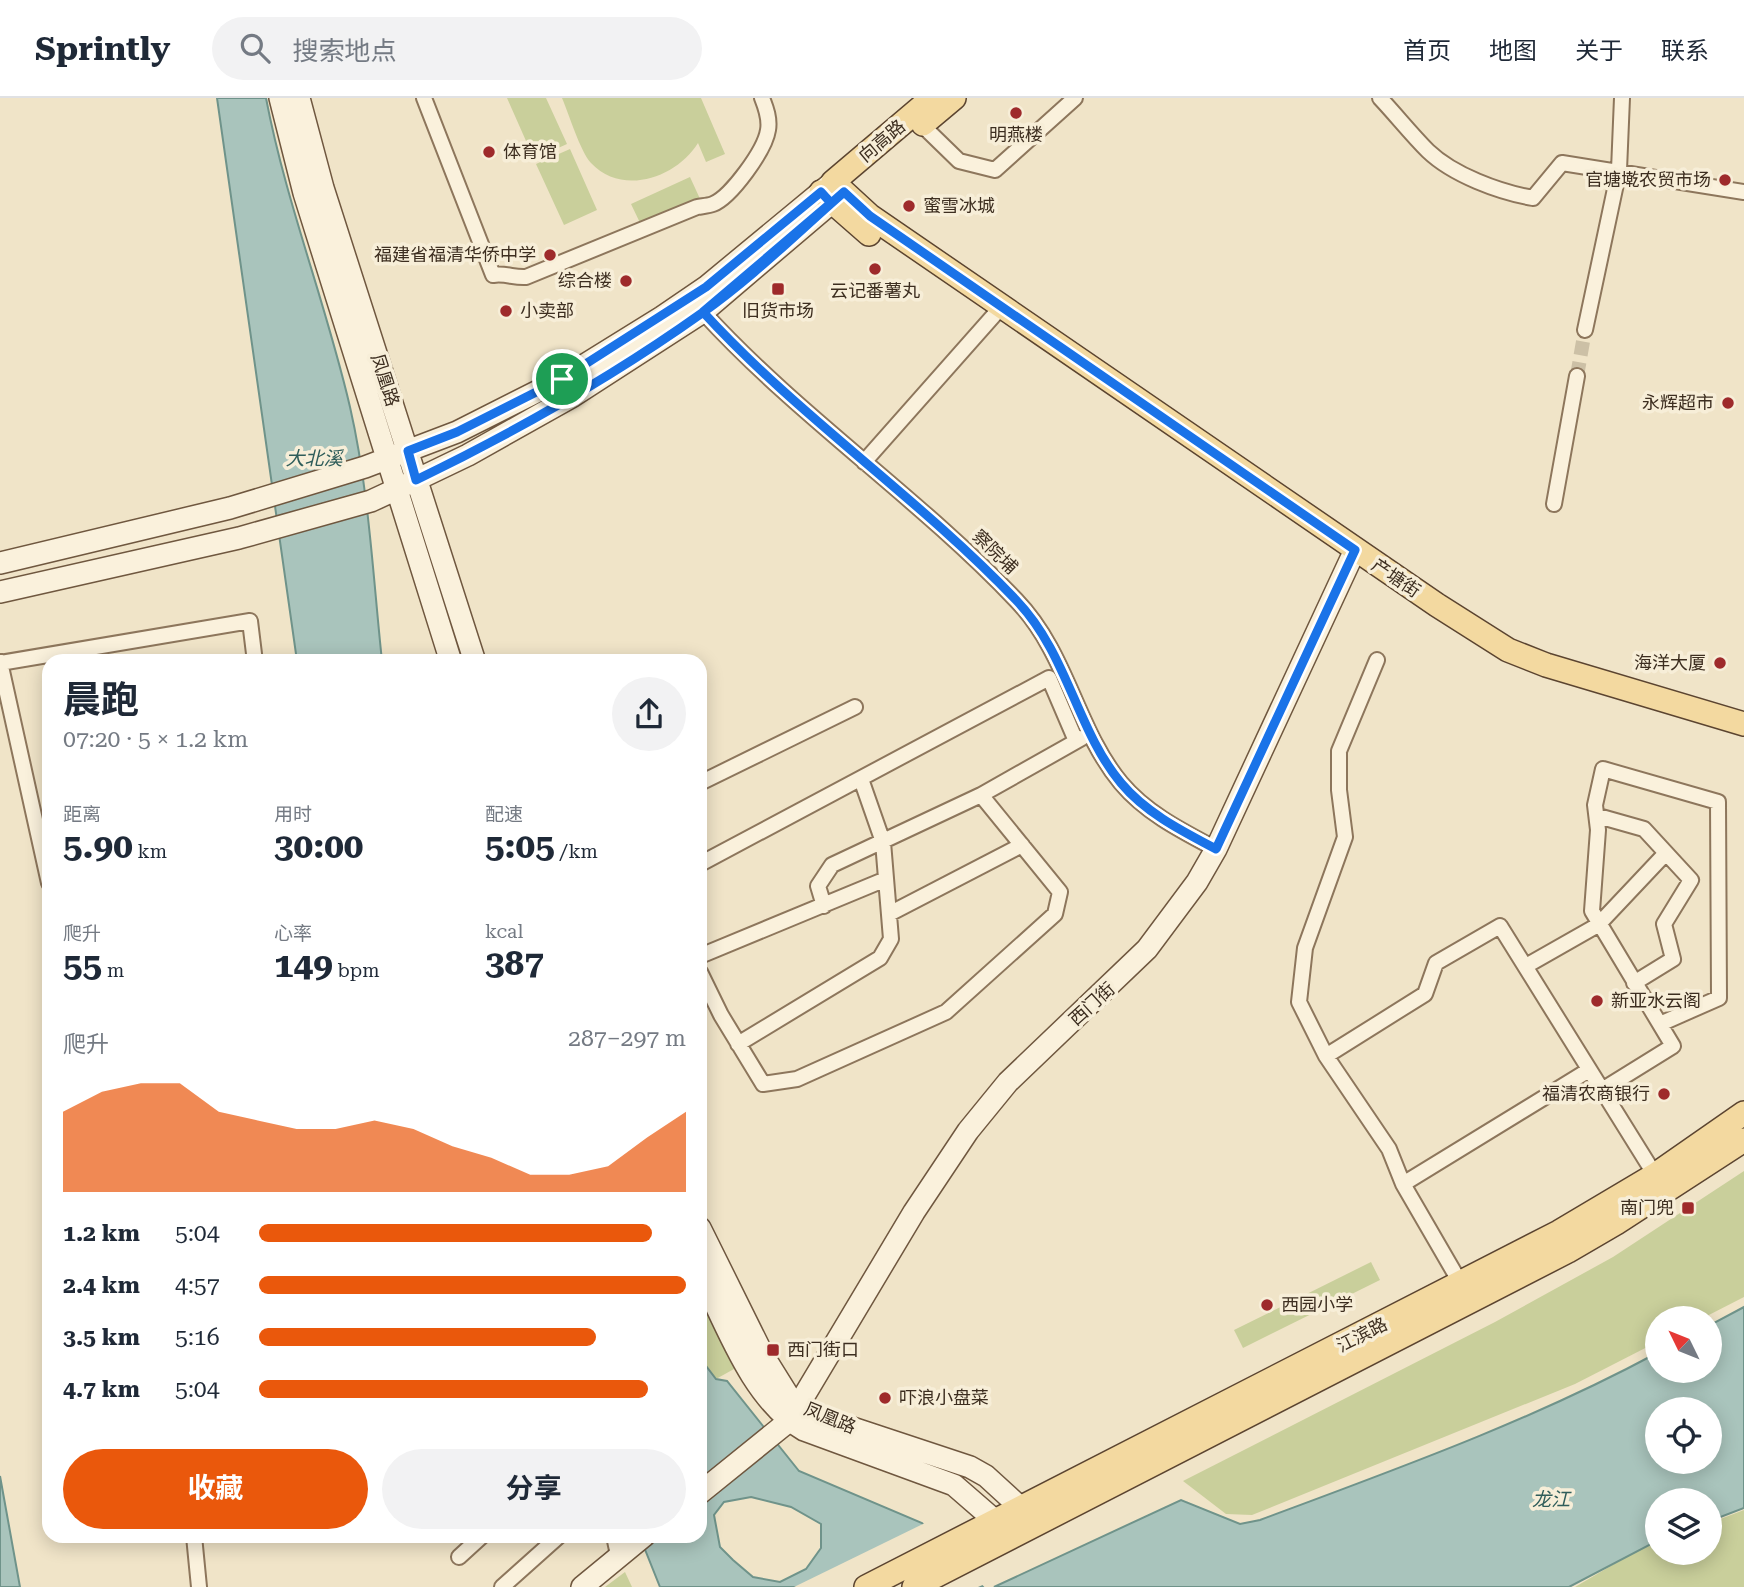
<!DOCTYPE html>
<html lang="zh">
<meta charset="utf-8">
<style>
:root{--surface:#fff;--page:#f2f2f3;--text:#1f2937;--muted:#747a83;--line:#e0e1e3;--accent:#ea580c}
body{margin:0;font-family:"Roboto Serif","Noto Sans SC",serif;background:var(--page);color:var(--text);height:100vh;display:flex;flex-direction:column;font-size:26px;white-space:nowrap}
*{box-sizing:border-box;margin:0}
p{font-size:23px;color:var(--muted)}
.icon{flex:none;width:38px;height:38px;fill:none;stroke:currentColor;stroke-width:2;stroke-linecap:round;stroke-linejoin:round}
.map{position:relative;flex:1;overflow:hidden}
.panel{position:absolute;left:42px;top:556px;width:665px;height:889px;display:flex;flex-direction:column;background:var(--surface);border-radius:21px;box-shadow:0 4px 18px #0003}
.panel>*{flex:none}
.needle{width:46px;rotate:313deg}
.buttons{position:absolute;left:1645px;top:1208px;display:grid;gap:14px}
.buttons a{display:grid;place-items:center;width:77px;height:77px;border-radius:50%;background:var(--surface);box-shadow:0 4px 18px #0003;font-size:35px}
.pin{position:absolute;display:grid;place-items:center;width:60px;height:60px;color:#fff;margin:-30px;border:4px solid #fff;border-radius:50%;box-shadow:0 2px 7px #0007}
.round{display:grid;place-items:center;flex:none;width:74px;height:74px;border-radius:37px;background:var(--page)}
.headline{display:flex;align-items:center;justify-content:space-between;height:119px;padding:0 21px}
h1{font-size:38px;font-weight:700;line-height:52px}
.figures{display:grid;grid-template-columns:repeat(3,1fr);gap:10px;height:119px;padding:7px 21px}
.figures div{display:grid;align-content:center}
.figures b{font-size:35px;font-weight:700}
.figures small{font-size:19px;font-weight:400}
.figures p{font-size:19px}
.chart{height:196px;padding:14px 21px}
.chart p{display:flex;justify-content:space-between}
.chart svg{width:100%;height:126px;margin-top:7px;fill:var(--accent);opacity:.7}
.action{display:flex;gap:14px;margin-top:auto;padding:14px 21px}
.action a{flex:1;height:80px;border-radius:42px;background:var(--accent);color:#fff;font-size:28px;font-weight:700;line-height:80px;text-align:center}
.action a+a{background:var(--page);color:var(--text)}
ul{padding:0 21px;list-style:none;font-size:23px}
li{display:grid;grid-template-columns:112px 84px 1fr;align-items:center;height:52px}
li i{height:18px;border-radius:9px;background:var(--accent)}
header{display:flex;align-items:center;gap:42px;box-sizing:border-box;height:98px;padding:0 35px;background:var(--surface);border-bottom:2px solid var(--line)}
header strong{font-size:33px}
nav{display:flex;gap:38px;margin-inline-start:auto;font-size:24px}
.search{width:490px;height:63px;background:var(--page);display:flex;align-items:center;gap:18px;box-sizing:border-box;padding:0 24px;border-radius:38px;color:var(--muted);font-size:26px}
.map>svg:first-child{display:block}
</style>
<header>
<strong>Sprintly</strong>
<div class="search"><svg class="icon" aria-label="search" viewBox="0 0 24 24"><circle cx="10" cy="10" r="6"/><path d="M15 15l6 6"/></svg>搜索地点</div>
<nav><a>首页</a><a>地图</a><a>关于</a><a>联系</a></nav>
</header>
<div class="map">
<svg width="1744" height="1489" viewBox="0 0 1744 1489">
<rect width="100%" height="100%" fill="#f0e4c8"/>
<!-- green -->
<path fill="#c9cf9b" d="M 507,0 L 546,0 L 567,46 L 534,61 Z
M 562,0 L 701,0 L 725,56 L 706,64 L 698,45 C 677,79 623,99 591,65 C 580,53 569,16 562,0 Z
M 570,51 L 597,112 L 564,127 L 536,66 Z
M 690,79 L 701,103 L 642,129 L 631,106 Z
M 1744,1073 L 1744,1199 L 1703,1220 L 1657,1220 L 1657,1244 L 1575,1286 L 1252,1417 L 1226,1416 L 1183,1383 L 1495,1224 L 1613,1159 Z
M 1371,1164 L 1380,1182 L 1243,1250 L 1234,1232 Z
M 700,1193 L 743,1266 L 716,1281 L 700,1260 Z
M 1744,1412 L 1744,1489 L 1575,1489 L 1638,1452 L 1657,1445 L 1657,1454 L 1710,1454 L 1710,1425 Z
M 625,1474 L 632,1489 L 605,1489 Z"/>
<!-- water -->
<path fill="#a9c4bc" stroke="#6f938a" stroke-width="2" fill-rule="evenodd" d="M 217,0 L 266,0 C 286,105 326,205 350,309 C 369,392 373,479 382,563 L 297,563 Z
M 1744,1209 L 1744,1410 L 1710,1423 L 1710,1402 L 1657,1402 L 1657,1443 L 1569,1489 L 994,1489 L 1181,1402 L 1240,1426 L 1260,1422 C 1394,1372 1531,1323 1657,1255 L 1657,1272 L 1710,1272 L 1710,1227 ZM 1657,1311 L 1710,1311 L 1710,1363 L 1657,1363 Z
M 700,1260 L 716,1281 L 727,1283 L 799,1373 L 922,1425 L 983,1489 L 660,1489 L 640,1439 L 700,1438 ZM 751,1399 L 791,1409 L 821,1426 L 821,1450 L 806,1471 L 780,1484 L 753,1479 L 733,1462 L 720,1449 L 714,1417 L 724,1404 Z
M 0,1378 L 20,1489 L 0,1489 Z"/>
<!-- pier -->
<path fill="#f0e4c8" d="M 927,1424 L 985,1486 L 978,1489 L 794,1489 Z"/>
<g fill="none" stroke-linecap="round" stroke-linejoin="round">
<!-- street-tunnel -->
<path stroke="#ccc0a6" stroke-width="14" stroke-dasharray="14 7" stroke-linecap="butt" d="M 1577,278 L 1585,232"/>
<defs>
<path id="street" d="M 424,0 L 493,177 C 506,175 514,180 526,179 L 697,109 C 702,108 708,108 713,106 C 731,99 765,52 768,32 C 770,21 766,10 762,0
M 1380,0 C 1396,17 1411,36 1428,53 C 1453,77 1499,94 1533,100 L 1562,65 L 1744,94
M 922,27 L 959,63 L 995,72 L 1075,0
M 703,214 C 799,319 918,399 1016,502 C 1068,556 1076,631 1121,685 C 1146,715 1182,733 1216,751
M 1585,232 L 1619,72 L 1622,0
M 864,364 L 1003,207
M 1554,406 L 1577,278
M 1377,562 L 1339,653 L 1339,692 L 1345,739 L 1305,850 L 1299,904 L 1326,958 L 1389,1051 L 1403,1086 L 1461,1186
M 0,564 L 49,785
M 0,565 L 250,523 L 255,564
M 700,685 L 855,609
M 1598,718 L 1644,731 L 1691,782 L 1664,826 L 1673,861 L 1634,885
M 700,766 L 1049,580 L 1076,643
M 824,808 L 818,788 L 832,767 L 981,697 L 1082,640
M 889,816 L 1022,747
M 700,858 L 886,781
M 1526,868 L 1598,827 L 1665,756
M 700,874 L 721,917 L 763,986 L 797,981 L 946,914 L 1055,816 L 1060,794 L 981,697
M 738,946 L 880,860 L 891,841 L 883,744 L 861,681
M 1326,958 L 1425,896 L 1436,865 L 1500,828 L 1655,1077
M 1602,992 L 1673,948 L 1592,813 L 1598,732 L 1595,707 L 1603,671 L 1718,704 L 1719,900 L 1660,926
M 1403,1086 L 1589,972
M 194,1438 L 199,1489
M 614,1438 L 618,1457
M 459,1459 L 482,1438
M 502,1489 L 559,1438"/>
<path id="secondary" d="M 280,0 L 304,95 L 451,564
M 299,0 L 323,90 L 475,564
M 0,465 L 230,410 L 365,369 L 457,334 L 562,281 L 662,219 L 706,189 L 833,84
M 0,494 L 239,440 L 371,403 L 416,382 L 468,357 L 573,298 L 703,214 L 844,94
M 700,1130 L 763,1257 L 791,1302 L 816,1318 L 970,1369 L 986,1378 L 1032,1420
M 700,1174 C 726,1226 752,1302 804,1332 L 954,1387 L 1007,1433
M 700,1395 L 789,1323 L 914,1114 L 968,1033 L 1008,984 L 1147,851 L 1197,784 L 1216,751 L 1355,452
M 582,1489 L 644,1438"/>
<path id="primary" d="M 932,0 L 833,84 L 870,118 L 1437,507 L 1508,552 L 1546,567 L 1744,626
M 923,26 L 954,0
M 821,94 L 869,136
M 866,1489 L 1559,1134 L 1655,1077 L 1744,1015
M 914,1489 L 1568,1153 L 1616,1125 L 1744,1042"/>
</defs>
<!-- street casing -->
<use href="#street" stroke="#8d765c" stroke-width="18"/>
<!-- secondary casing -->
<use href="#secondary" stroke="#6f573f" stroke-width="24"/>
<!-- primary casing -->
<use href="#primary" stroke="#5b4430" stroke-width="26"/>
<!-- street -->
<use href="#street" stroke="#faf1dc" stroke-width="14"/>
<!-- secondary -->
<use href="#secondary" stroke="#faf1dc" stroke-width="21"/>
<!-- primary -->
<use href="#primary" stroke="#f3d9a0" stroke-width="23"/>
</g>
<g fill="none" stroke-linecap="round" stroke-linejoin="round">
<defs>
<path id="route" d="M 562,281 L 706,189 L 821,94 L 831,105 L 703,214 C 799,319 918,399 1016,502 C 1068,556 1076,631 1121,685 C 1146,715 1182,733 1216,751 L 1355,452 L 870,118 L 844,94 C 797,135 752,180 702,215 C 612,279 515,334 416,382 L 408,353 L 457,334 L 562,281"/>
</defs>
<!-- route casing -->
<use href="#route" stroke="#fff" stroke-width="14"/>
<!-- route -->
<use href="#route" stroke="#1a73e8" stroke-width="9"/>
</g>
<!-- markers -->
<g fill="#9e2a2b" stroke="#f7eed8" stroke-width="2.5">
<circle cx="1016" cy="15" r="7"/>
<circle cx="489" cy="54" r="7"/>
<circle cx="1725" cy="82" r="7"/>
<circle cx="909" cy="108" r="7"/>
<circle cx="550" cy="157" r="7"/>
<circle cx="875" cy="171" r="7"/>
<circle cx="626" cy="183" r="7"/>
<rect x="771" y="184" width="14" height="14" rx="3.5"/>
<circle cx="506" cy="213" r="7"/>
<circle cx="1728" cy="305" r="7"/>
<circle cx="1720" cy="565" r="7"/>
<circle cx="1597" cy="903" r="7"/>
<circle cx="1664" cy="996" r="7"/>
<rect x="1681" y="1103" width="14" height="14" rx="3.5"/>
<circle cx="1267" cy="1207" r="7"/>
<rect x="766" y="1245" width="14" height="14" rx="3.5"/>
<circle cx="885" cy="1300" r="7"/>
</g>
<g text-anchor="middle" stroke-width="7" stroke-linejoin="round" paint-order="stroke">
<!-- poi labels -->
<g font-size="18" fill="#3d2e20" stroke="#f7eed8" text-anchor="start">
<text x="1016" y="43" text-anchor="middle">明燕楼</text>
<text x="503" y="60">体育馆</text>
<text x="1711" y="88" text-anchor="end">官塘墘农贸市场</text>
<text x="923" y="114">蜜雪冰城</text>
<text x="536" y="163" text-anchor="end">福建省福清华侨中学</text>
<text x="612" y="189" text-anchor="end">综合楼</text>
<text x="875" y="199" text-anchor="middle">云记番薯丸</text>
<text x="520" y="219">小卖部</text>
<text x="778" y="219" text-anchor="middle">旧货市场</text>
<text x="1714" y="311" text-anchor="end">永辉超市</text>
<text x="1706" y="571" text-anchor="end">海洋大厦</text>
<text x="1611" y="909">新亚水云阁</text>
<text x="1650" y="1002" text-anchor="end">福清农商银行</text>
<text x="1674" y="1116" text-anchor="end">南门兜</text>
<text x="1281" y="1213">西园小学</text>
<text x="787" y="1258">西门街口</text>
<text x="899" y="1306">吓浪小盘菜</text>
</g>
<!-- street labels -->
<g font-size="18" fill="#3d2e20" stroke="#f7eed8">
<text transform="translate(882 43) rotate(-40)" y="6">向高路</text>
<text transform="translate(385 282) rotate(72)" y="6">凤凰路</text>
<text transform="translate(995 454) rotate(44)" y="6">察院埔</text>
<text transform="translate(1396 480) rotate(34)" y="6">产塘街</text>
<text transform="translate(1092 906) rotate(-42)" y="6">西门街</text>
<text transform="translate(1362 1237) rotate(-27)" y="6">江滨路</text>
<text transform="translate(830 1320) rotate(22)" y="6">凤凰路</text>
</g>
<!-- water labels -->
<g font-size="19" font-style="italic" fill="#2f5d5a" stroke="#f7eed8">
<text x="314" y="367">大北溪</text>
<text x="1551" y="1408">龙江</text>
</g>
</g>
</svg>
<div class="buttons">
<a><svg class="needle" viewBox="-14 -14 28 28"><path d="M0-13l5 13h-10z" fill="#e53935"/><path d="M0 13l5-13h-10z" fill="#747a83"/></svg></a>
<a><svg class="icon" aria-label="locate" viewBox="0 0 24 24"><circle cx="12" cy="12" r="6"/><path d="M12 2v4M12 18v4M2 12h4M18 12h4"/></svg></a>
<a><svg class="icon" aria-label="layers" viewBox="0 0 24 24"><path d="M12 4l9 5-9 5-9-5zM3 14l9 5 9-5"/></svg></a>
</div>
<div class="pin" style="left:562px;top:281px;background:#1e9e55"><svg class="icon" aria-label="arrive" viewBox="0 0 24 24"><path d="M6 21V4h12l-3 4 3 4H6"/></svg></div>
<section class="panel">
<div class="headline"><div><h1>晨跑</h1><p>07:20 · 5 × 1.2 km</p></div><a class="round"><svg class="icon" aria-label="share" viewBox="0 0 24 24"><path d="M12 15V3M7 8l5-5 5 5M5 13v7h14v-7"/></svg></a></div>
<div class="figures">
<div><p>距离</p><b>5.90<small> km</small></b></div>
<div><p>用时</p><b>30:00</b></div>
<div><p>配速</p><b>5:05<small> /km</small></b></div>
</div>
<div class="figures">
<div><p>爬升</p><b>55<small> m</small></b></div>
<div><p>心率</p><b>149<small> bpm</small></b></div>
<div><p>kcal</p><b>387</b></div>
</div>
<div class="chart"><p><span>爬升</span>287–297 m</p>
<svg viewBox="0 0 160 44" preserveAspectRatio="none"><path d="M0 44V16L10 9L20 6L30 6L40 16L50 19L60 22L70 22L80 19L90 22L100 28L110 32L120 38L130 38L140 35L150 25L160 16V44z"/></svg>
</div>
<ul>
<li><b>1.2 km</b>5:04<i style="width:92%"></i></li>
<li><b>2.4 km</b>4:57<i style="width:100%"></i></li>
<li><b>3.5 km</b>5:16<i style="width:79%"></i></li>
<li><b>4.7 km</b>5:04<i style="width:91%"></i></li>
</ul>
<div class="action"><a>收藏</a><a>分享</a></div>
</section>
</div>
